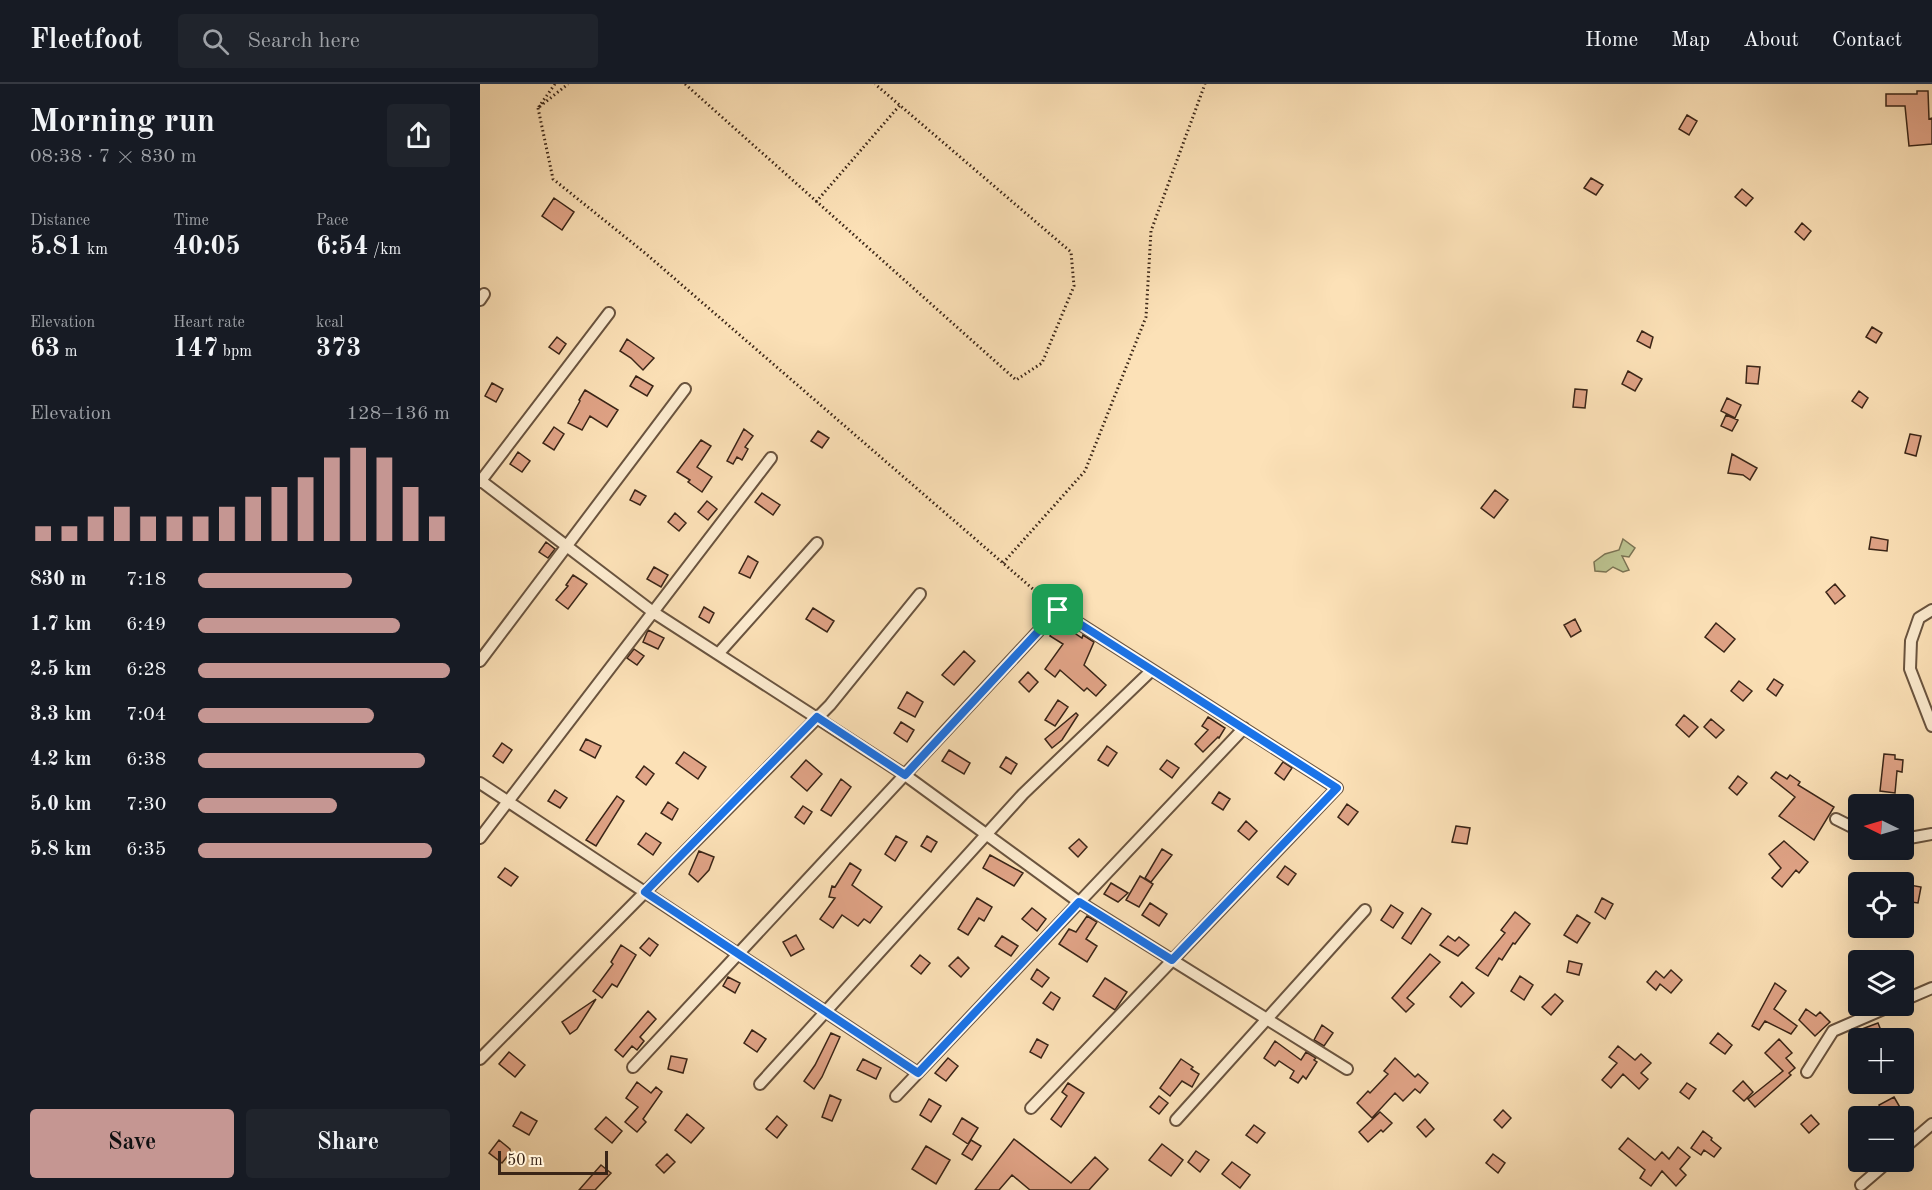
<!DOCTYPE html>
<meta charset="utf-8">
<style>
:root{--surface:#171b24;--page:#20242c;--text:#f1f3f6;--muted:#9ea1a6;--line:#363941;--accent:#c59692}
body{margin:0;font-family:"Old Standard TT",serif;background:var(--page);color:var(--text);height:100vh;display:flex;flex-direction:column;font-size:22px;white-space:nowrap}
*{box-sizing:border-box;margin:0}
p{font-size:20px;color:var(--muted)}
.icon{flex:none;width:33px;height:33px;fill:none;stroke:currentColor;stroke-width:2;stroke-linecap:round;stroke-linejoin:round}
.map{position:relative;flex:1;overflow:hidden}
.drawer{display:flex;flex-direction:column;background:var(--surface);width:480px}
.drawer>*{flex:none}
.needle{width:39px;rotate:275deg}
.controls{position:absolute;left:1368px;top:710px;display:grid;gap:12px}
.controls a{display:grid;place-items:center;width:66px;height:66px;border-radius:6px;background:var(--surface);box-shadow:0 6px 24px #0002;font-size:30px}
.scale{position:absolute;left:18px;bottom:15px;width:110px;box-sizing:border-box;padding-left:6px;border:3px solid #3a2517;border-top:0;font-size:16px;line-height:21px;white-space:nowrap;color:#3a2517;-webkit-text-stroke:4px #fdecd0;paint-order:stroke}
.pin{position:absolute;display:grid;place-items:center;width:51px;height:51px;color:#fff;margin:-26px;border-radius:12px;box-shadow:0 3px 9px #0006}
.round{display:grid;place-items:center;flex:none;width:63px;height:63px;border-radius:6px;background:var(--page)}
.summary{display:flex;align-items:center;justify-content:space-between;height:102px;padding:0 30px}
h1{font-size:33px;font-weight:600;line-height:45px}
.metrics{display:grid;grid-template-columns:repeat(3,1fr);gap:9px;height:102px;padding:6px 30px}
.metrics div{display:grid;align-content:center}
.metrics b{font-size:26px;font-weight:600}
.metrics small{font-size:16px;font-weight:400}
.metrics p{font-size:16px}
.chart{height:168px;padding:12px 30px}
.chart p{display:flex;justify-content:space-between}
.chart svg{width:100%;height:108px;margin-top:6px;stroke:var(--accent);stroke-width:6}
.primary-button{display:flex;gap:12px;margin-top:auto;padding:12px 30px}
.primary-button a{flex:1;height:69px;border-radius:6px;background:var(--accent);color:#111;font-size:24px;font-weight:600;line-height:69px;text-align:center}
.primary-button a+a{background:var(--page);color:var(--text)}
ul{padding:0 30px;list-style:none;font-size:20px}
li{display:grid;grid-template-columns:96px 72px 1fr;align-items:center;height:45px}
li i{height:15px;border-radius:8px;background:var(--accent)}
header{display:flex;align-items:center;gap:36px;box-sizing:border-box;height:84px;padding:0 30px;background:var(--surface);border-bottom:2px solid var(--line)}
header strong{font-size:28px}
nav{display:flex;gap:33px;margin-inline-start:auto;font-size:21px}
.search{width:420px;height:54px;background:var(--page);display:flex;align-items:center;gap:15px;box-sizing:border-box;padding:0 21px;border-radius:6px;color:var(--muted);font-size:22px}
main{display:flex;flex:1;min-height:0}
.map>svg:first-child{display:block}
</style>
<header>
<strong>Fleetfoot</strong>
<div class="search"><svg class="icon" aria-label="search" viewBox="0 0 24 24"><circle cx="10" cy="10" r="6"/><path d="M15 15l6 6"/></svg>Search here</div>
<nav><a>Home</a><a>Map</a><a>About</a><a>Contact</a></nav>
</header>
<main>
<section class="drawer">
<div class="summary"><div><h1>Morning run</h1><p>08:38 · 7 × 830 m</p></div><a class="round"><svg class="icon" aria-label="share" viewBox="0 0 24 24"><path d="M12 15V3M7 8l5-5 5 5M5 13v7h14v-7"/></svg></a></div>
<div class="metrics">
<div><p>Distance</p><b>5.81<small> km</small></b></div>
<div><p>Time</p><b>40:05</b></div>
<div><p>Pace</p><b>6:54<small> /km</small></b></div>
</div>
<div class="metrics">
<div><p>Elevation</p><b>63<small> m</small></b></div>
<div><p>Heart rate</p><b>147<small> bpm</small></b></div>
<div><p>kcal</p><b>373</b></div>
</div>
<div class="chart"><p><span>Elevation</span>128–136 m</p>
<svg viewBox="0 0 160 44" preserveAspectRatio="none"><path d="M5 44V38M15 44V38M25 44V34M35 44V30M45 44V34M55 44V34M65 44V34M75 44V30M85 44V26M95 44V22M105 44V18M115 44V10M125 44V6M135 44V10M145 44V22M155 44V34"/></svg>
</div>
<ul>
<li><b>830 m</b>7:18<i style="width:61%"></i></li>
<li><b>1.7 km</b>6:49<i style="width:80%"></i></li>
<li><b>2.5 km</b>6:28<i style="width:100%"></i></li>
<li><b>3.3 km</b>7:04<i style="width:70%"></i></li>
<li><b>4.2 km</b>6:38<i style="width:90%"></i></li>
<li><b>5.0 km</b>7:30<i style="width:55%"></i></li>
<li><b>5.8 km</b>6:35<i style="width:93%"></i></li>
</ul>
<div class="primary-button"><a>Save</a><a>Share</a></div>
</section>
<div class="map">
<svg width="1452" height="1106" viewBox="0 0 1452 1106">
<rect width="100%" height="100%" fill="#fce1b7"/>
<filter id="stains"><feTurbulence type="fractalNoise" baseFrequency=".00333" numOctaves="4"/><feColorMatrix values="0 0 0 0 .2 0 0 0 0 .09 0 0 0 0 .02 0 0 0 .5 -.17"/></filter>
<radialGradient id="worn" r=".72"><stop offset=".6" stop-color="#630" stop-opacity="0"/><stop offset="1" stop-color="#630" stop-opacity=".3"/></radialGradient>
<!-- green -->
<path fill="#bcc390" stroke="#7b7454" stroke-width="1.5" d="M 1143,455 L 1155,464 L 1149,473 L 1142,472 L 1149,486 L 1143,488 L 1133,483 L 1126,488 L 1115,487 L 1114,478 L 1125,470 L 1139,466 Z"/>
<!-- building -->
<path fill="#e0a386" stroke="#3a2517" stroke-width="1.5" d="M 1437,7 L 1448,7 L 1449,35 L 1452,34 L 1452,60 L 1429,62 L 1425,22 L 1406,22 L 1406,10 L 1437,10 Z
M 1207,31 L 1217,37 L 1209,51 L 1199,45 Z
M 1111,94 L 1123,101 L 1116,111 L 1104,104 Z
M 1262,105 L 1273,114 L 1266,122 L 1255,113 Z
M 74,114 L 94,128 L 82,146 L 62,132 Z
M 1322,139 L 1331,147 L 1324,156 L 1315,148 Z
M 1392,243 L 1402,249 L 1396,259 L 1386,253 Z
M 1162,247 L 1173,253 L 1170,264 L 1157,257 Z
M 77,253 L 86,260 L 79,270 L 69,263 Z
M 147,255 L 174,274 L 163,286 L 151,274 L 140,267 Z
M 1267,282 L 1280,283 L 1278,300 L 1266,299 Z
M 1148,287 L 1162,295 L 1155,307 L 1142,300 Z
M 156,292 L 173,302 L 167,312 L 150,302 Z
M 12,299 L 23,305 L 16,318 L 5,312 Z
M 1095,305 L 1107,306 L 1105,324 L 1093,323 Z
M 105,306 L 138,326 L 127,343 L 110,332 L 102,346 L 88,339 L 100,317 L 99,316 Z
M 1379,307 L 1388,314 L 1382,324 L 1372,317 Z
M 1247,314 L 1261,321 L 1255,334 L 1241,327 Z
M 1246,331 L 1258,336 L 1252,347 L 1241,342 Z
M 74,343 L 84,350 L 74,366 L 63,359 Z
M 264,345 L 273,352 L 265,363 L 268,365 L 262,376 L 257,373 L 253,380 L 247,377 Z
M 338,347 L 349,354 L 342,364 L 331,357 Z
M 1430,350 L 1441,352 L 1436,372 L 1425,369 Z
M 221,356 L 231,362 L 217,383 L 232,393 L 222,408 L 208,398 L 210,396 L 197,388 Z
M 38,368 L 50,377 L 42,388 L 30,380 Z
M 1252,370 L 1277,384 L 1270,396 L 1263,391 L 1248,389 Z
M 155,406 L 166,412 L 160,421 L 150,416 Z
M 1015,406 L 1028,416 L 1014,434 L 1001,424 Z
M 282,409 L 300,421 L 293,431 L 275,418 Z
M 227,417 L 237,425 L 228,436 L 218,428 Z
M 195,429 L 206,439 L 199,447 L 188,438 Z
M 1391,453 L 1408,456 L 1407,467 L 1389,465 Z
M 66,458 L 75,465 L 68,474 L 59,468 Z
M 268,472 L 278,478 L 270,494 L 259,489 Z
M 174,483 L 188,491 L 181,503 L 167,495 Z
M 93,491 L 107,500 L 88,525 L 76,516 L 88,502 L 86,501 Z
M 1355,500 L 1365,512 L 1355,520 L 1346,508 Z
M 224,523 L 234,529 L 229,539 L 219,533 Z
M 333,524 L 354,537 L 347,548 L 326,535 Z
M 1095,535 L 1101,547 L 1091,553 L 1084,541 Z
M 578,538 L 602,554 L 603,551 L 614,558 L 604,581 L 626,601 L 616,612 L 607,604 L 604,607 L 580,586 L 575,593 L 565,585 L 583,560 L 570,552 Z
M 1236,539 L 1255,555 L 1244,568 L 1225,553 Z
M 168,546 L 184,554 L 178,565 L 163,558 Z
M 154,565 L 164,572 L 157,581 L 147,574 Z
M 484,567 L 495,577 L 474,601 L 462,591 Z
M 548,588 L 558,598 L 549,608 L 539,598 Z
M 1294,595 L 1303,601 L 1296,612 L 1287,605 Z
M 1259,597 L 1272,607 L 1263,617 L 1251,607 Z
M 427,608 L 443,618 L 435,633 L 418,624 Z
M 578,616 L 588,623 L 575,642 L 565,636 Z
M 596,629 L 598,631 L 582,656 L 572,664 L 565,655 Z
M 1204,631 L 1218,643 L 1209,653 L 1196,641 Z
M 728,633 L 745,644 L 739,654 L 738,653 L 723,668 L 715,660 L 728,646 L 722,642 Z
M 1231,635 L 1244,646 L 1236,654 L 1224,643 Z
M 421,638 L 434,646 L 427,658 L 414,649 Z
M 106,655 L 121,662 L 115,674 L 100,666 Z
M 22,659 L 32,666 L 23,679 L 13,672 Z
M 627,662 L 637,669 L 628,682 L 618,676 Z
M 469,666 L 490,679 L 484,690 L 462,677 Z
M 204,668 L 226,683 L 218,695 L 196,679 Z
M 1404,670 L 1415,671 L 1415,675 L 1423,676 L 1422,688 L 1417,687 L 1415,709 L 1400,707 Z
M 526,673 L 537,680 L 531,690 L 520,683 Z
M 326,676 L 342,690 L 327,707 L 311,693 Z
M 687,676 L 699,684 L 692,694 L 680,685 Z
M 803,678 L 812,684 L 804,696 L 795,689 Z
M 164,682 L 174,690 L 166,701 L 156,693 Z
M 1296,688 L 1307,695 L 1310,691 L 1320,698 L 1318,701 L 1354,723 L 1334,756 L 1299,732 L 1315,713 L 1291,694 Z
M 1258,692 L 1267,699 L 1257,711 L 1249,704 Z
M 361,695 L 371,703 L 351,732 L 341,726 Z
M 75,706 L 87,714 L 80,724 L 68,717 Z
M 739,708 L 750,715 L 743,726 L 732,719 Z
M 137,712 L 144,717 L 116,762 L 106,756 Z
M 188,718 L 198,725 L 192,736 L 181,729 Z
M 867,720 L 878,728 L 868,741 L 858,733 Z
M 323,722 L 332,728 L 324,740 L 315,733 Z
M 766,737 L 777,747 L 769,756 L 758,747 Z
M 976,742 L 990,744 L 987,760 L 972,758 Z
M 166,749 L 181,759 L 173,771 L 158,760 Z
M 416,752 L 427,758 L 415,777 L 405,770 Z
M 447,752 L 457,758 L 451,768 L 441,762 Z
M 599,755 L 607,763 L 598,773 L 589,764 Z
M 1304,757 L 1328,778 L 1319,789 L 1316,786 L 1302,803 L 1292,794 L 1301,784 L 1289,770 Z
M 682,765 L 692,771 L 671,798 L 665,794 Z
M 219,767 L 234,773 L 229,786 L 218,798 L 209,790 Z
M 510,771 L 543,789 L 534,802 L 503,784 Z
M 370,779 L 381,786 L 372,801 L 402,823 L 390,839 L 384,835 L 378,842 L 362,831 L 353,844 L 340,835 L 355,814 L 349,813 L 352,802 L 355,803 Z
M 805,782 L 816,790 L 808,801 L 797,793 Z
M 25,784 L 38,793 L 31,802 L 18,793 Z
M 660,792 L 673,800 L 659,823 L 646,816 Z
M 631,799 L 648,809 L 638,818 L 624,810 Z
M 1424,800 L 1441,803 L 1438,819 L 1424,817 Z
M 497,814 L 512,823 L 504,837 L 499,834 L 488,851 L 478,845 Z
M 1122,814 L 1133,820 L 1125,835 L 1115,828 Z
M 670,819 L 687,830 L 679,842 L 662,831 Z
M 911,821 L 923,829 L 913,844 L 901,836 Z
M 552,824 L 566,835 L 557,847 L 542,835 Z
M 942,824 L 951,830 L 931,860 L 922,854 Z
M 1035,828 L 1050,840 L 1035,860 L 1033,859 L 1022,876 L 1019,874 L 1008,892 L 996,884 L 1025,849 L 1021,846 Z
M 1097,831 L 1110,839 L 1097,859 L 1084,851 Z
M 607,832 L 617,838 L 606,855 L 617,862 L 607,878 L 579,860 L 589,845 L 596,848 Z
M 316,851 L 324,865 L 311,872 L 303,858 Z
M 522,852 L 538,862 L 531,872 L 515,862 Z
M 968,852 L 975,857 L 979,853 L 989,861 L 978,872 L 960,861 Z
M 169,854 L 178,861 L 170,872 L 160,864 Z
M 141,861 L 156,871 L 137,903 L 132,900 L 122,914 L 113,907 L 133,880 L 131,878 Z
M 950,870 L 960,878 L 927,914 L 934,920 L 926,928 L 912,914 Z
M 440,871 L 450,879 L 441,890 L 431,882 Z
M 478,873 L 489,884 L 481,893 L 469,882 Z
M 1089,877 L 1102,880 L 1099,891 L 1087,888 Z
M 557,885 L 569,894 L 562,903 L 551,895 Z
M 1191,886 L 1202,896 L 1191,909 L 1180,900 L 1176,906 L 1167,898 L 1176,887 L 1184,894 Z
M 1040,892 L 1053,901 L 1044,916 L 1031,907 Z
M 248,893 L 260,899 L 255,909 L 243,902 Z
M 625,894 L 647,908 L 635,926 L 613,912 Z
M 982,898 L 994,909 L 981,923 L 970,913 Z
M 1295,899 L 1306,907 L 1294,925 L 1317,942 L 1311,950 L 1285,937 L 1279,946 L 1272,942 Z
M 571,908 L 580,914 L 573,926 L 563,919 Z
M 1075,910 L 1083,917 L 1071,931 L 1062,923 Z
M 116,915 L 97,945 L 90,950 L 82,938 Z
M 1326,925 L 1336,932 L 1340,928 L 1350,938 L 1335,952 L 1319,936 Z
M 168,927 L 176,935 L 160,953 L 164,957 L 157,966 L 152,962 L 143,973 L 135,966 Z
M 1398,939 L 1404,954 L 1386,954 L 1382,945 Z
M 842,941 L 853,949 L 844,962 L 834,956 Z
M 272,946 L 286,955 L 277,968 L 264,959 Z
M 351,949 L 360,953 L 342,993 L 334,1005 L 324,997 L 335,981 Z
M 1238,949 L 1252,961 L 1245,970 L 1230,959 Z
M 557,955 L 568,961 L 561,974 L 550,968 Z
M 1299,955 L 1312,969 L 1306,974 L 1315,984 L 1309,989 L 1311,991 L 1275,1023 L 1268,1015 L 1303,987 L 1285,969 Z
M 795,957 L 821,976 L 826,968 L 836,974 L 834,976 L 837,978 L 826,995 L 823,992 L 818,999 L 810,994 L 814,987 L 799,977 L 795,982 L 784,974 Z
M 1138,962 L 1155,976 L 1161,970 L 1171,979 L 1161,989 L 1168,995 L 1159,1005 L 1143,990 L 1131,1004 L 1122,996 L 1137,979 L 1129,973 Z
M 29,968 L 45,981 L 35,993 L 19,980 Z
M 191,972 L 207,975 L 203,989 L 188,985 Z
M 468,974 L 478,982 L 466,997 L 455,989 Z
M 915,974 L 935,993 L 938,990 L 948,999 L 940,1009 L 935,1005 L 923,1017 L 915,1009 L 892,1034 L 877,1019 L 888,1007 L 890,1009 L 908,990 L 904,987 Z
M 383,975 L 401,984 L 396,995 L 377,986 Z
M 701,975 L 713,983 L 711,985 L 719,990 L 712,1003 L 702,997 L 690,1012 L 680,1004 Z
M 1263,997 L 1273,1008 L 1264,1017 L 1253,1007 Z
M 157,998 L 171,1009 L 176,1003 L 182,1008 L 163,1035 L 166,1038 L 157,1048 L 145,1038 L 158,1023 L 146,1014 Z
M 588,999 L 604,1009 L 581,1043 L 571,1035 L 587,1012 L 582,1008 Z
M 1207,999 L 1216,1005 L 1209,1015 L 1200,1008 Z
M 350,1011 L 361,1016 L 352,1037 L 342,1033 Z
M 679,1012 L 688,1019 L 679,1030 L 670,1023 Z
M 1414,1013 L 1425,1032 L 1405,1032 L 1399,1021 Z
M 449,1015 L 461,1022 L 451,1038 L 440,1031 Z
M 1023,1026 L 1031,1034 L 1022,1044 L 1014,1036 Z
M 41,1028 L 57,1037 L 49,1051 L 33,1042 Z
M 900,1028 L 912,1039 L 903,1048 L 901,1046 L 888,1058 L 879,1048 Z
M 207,1030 L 224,1044 L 211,1059 L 195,1046 Z
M 1331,1031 L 1339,1040 L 1329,1049 L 1321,1040 Z
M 297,1032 L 307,1041 L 297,1054 L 286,1045 Z
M 126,1033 L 142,1047 L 132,1059 L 115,1045 Z
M 482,1034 L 498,1044 L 488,1060 L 473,1050 Z
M 945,1035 L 954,1045 L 946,1053 L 937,1043 Z
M 774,1041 L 785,1049 L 777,1059 L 766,1051 Z
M 1223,1047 L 1232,1054 L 1231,1056 L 1241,1064 L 1234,1073 L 1224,1066 L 1221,1071 L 1211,1064 Z
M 1148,1054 L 1175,1076 L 1182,1068 L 1189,1075 L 1198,1063 L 1210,1073 L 1200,1085 L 1206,1091 L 1196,1102 L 1182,1087 L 1171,1102 L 1160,1094 L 1165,1086 L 1139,1065 Z
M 534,1055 L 591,1099 L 615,1073 L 628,1085 L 609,1106 L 550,1106 L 532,1091 L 519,1106 L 495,1106 Z
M 19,1056 L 30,1065 L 30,1069 L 22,1079 L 9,1069 Z
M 491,1056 L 501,1062 L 492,1076 L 482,1070 Z
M 682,1060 L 703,1076 L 691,1092 L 669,1076 Z
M 446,1062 L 470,1076 L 456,1100 L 432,1085 Z
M 716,1067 L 729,1076 L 720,1088 L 708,1078 Z
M 187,1070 L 195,1078 L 184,1089 L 176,1081 Z
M 1013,1070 L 1025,1079 L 1018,1089 L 1006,1079 Z
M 752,1078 L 770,1091 L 760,1104 L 742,1090 Z
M 121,1081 L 131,1089 L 115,1106 L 99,1106 Z"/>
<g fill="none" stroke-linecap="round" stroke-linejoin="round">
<defs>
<path id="minor" d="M 0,216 L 4,210
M 0,396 L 173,528 L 425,691 L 599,818 L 867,985
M 0,398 L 129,229
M 1452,526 L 1439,534 L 1431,557 L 1430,585 L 1452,642
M 238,570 L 337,459
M 0,577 L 205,305
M 0,699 L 438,989
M 1356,735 L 1378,746
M 0,754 L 291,374
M 1424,755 L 1452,750
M 1424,916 L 1452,904
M 0,975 L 350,621 L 440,510
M 153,983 L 578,526 L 857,704 L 551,1024
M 1327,988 L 1353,947 L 1413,921
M 280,1000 L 543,710 L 672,586
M 416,1012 L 764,644
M 696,1036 L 885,826
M 1424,1064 L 1452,1040
M 1381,1101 L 1409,1077"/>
</defs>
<!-- minor casing -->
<use href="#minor" stroke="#6a543f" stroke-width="14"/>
<!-- path -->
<path stroke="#3a2517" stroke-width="3" stroke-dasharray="1.5 3" stroke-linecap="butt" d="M 75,0 L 58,24 L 88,0
M 205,0 L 536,296 L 562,279 L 594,202 L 591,168 L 395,0
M 58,24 L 73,95 L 165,169 L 568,518
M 336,118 L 420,21
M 523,479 L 605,387 L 666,233 L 671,147 L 725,0"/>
<!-- minor -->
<use href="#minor" stroke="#fdecd0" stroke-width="10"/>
</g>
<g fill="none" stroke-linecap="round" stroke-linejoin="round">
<defs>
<path id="route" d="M 578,526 L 857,704 L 692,876 L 599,818 L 438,989 L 165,808 L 337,633 L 425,691 Z"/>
</defs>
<!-- route casing -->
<use href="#route" stroke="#fff" stroke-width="12"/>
<!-- route -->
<use href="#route" stroke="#1a73e8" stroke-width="8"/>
</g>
<rect width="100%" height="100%" filter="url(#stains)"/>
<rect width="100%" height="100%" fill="url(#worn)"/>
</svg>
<div class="controls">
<a><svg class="needle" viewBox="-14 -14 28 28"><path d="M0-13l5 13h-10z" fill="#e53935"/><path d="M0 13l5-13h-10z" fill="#9ea1a6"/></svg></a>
<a><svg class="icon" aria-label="locate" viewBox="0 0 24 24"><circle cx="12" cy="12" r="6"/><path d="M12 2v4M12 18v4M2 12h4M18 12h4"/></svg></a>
<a><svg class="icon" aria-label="layers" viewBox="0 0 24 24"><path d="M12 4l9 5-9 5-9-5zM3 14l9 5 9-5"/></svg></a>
<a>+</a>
<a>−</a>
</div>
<div class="scale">50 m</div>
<div class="pin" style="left:578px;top:526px;background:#1e9e55"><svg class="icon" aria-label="arrive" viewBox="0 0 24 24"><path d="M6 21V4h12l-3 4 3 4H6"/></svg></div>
</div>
</main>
